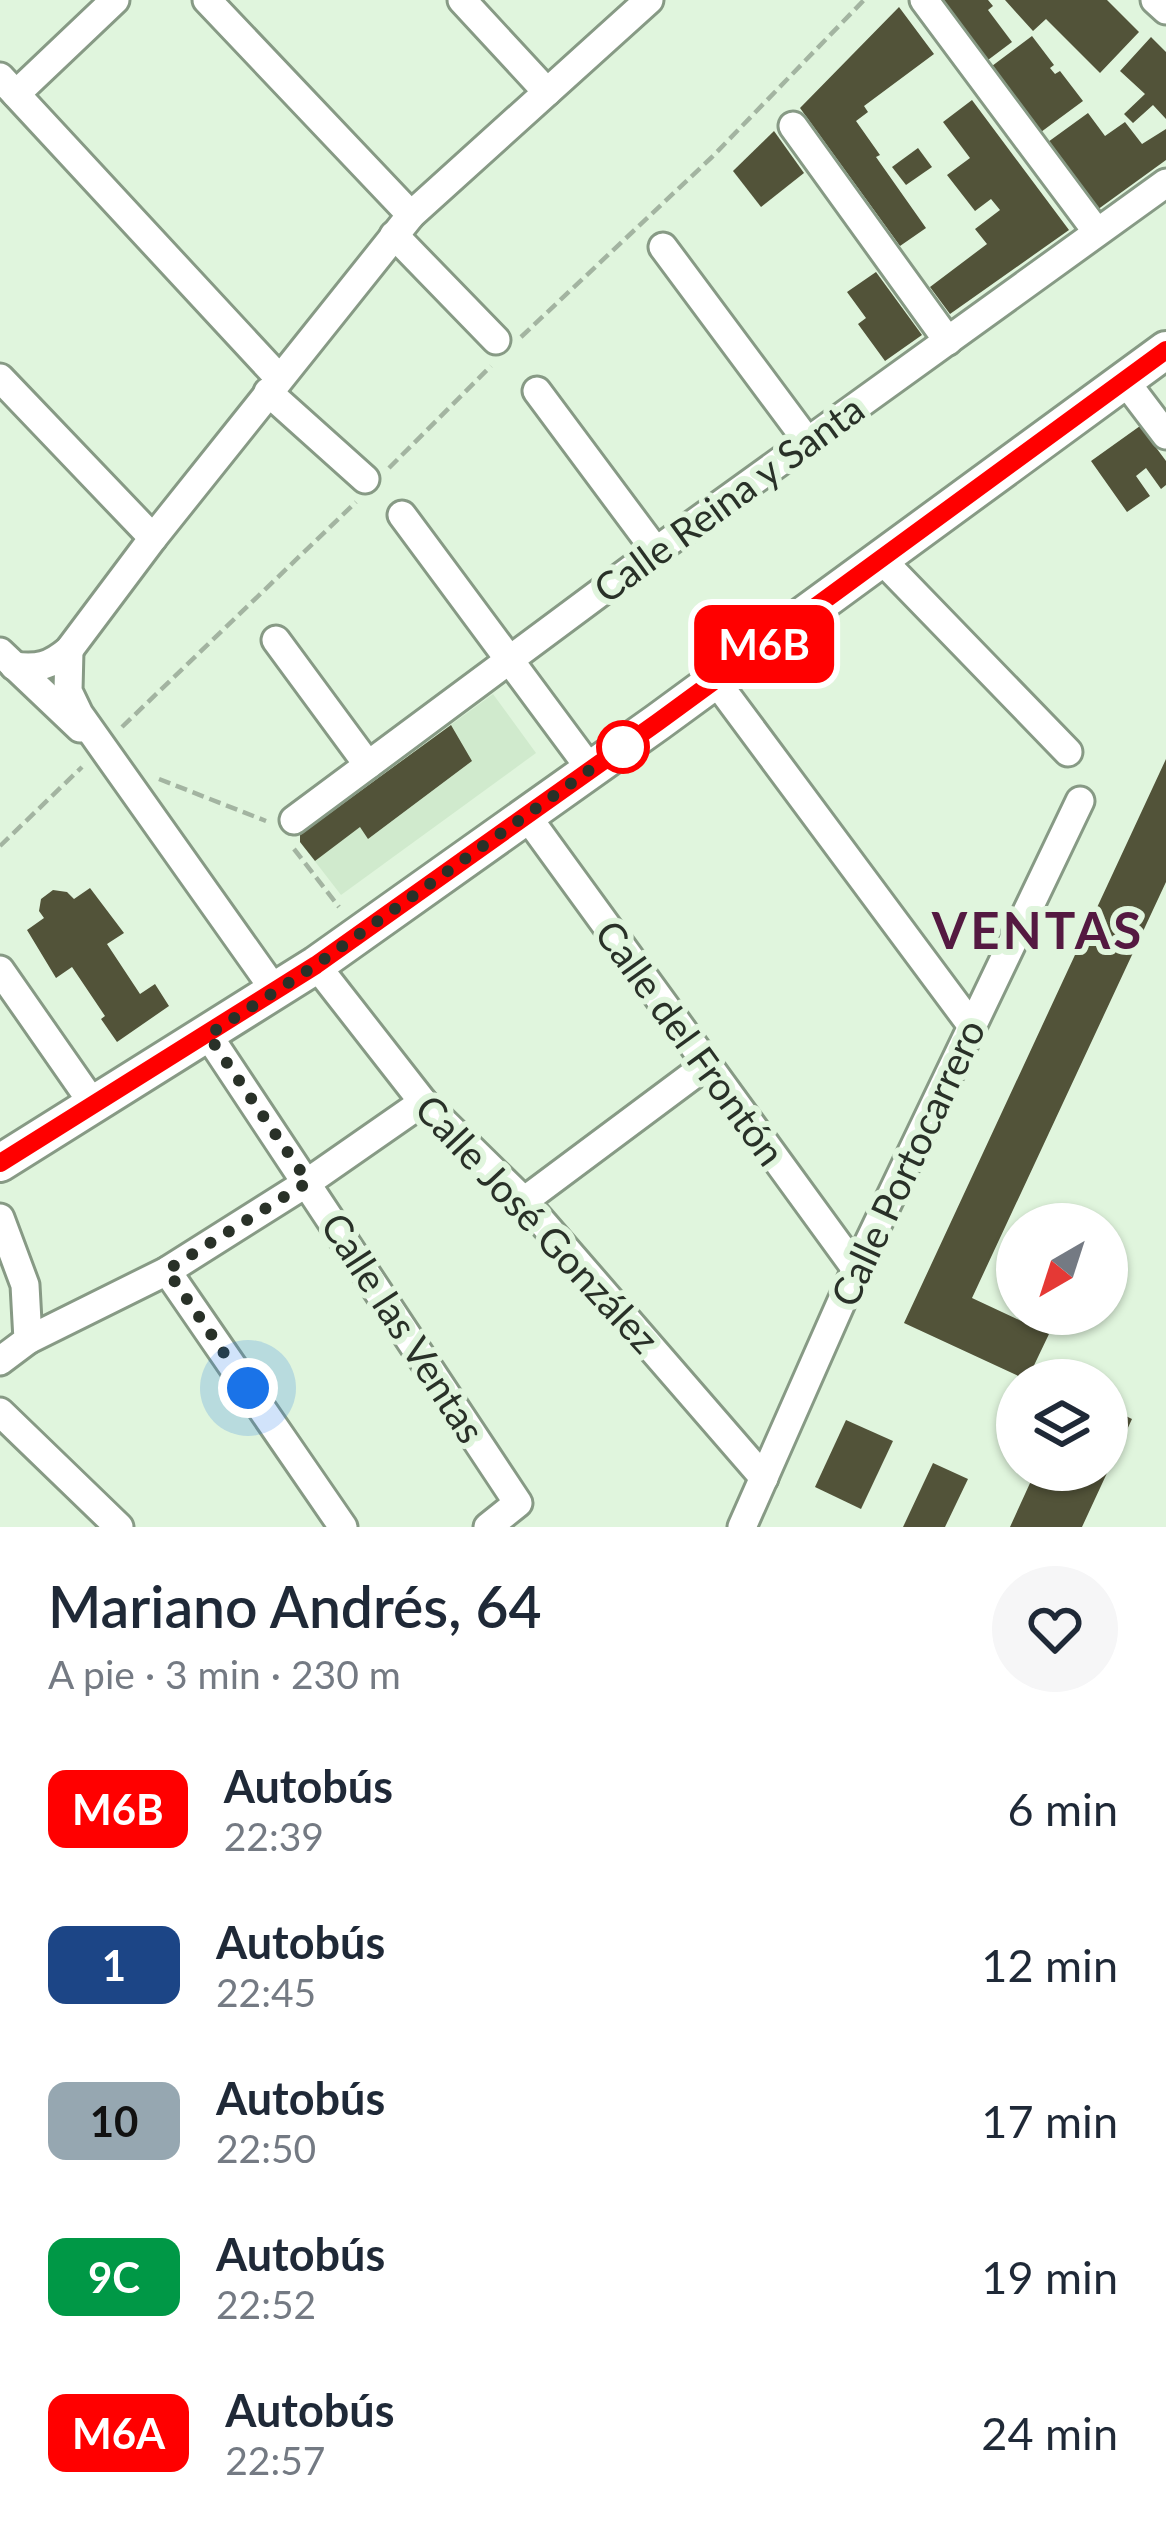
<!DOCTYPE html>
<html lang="es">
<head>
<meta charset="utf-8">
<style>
  :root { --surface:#fff; --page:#f6f6f7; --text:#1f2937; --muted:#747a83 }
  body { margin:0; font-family:Lato,sans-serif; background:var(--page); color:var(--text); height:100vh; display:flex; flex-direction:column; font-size:45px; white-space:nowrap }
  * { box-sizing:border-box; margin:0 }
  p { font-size:39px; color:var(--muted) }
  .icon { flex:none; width:66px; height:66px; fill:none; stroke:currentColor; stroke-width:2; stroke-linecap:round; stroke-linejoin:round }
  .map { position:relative; height:1527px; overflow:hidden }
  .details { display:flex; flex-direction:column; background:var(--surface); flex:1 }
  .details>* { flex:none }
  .badge { padding:0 24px; border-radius:18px; font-size:42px; line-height:78px }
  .needle { width:78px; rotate:219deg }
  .buttons { position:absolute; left:996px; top:1203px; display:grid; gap:24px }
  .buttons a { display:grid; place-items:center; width:132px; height:132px; border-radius:50%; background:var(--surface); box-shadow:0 3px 9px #0004; font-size:60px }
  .you { position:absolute; width:60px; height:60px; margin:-30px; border:9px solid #fff; border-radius:50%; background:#1a73e8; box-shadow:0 0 0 18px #1a73e833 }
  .map>.badge { position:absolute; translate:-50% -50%; box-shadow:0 0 0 6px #fff }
  .round { display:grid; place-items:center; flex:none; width:126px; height:126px; border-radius:63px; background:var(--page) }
  .headline { display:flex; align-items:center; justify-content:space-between; height:204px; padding:0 48px }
  h1 { font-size:57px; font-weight:600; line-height:90px }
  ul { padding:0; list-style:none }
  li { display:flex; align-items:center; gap:36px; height:156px; padding:0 48px }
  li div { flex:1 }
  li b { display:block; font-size:45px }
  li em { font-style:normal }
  li .badge { min-width:132px; font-weight:700; text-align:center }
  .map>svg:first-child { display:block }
</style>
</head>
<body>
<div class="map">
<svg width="1166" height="1527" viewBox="0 0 1166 1527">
  <rect width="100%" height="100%" fill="#e0f5dd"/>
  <!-- built -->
  <path fill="#d0eacd" d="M493,694L536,753L341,895L300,842V835Z"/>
  <!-- building -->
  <g fill="#525339">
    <path d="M942,0H988L993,6L988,10L1012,42L988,60Z"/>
    <path d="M1005,0H1107L1139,32L1100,73L1046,19L1033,31Z"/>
    <path d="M899,7L934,54L864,106L868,112L856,121L880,155L876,157L926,228L900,246L800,108Z"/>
    <path d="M1032,36L1054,65L1050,68L1055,74L1060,71L1083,101L1041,132L992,66Z"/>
    <path d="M1151,37L1166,52V119L1153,105L1133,123L1124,114L1145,94L1120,71Z"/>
    <path d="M972,100L1069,230L950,314L930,287L987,244L975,229L1000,210L991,199L975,211L947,175L970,158L943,122Z"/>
    <path d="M1088,113L1105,136L1125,122L1142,144L1166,129V160L1097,210L1048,142Z"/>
    <path d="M774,131L804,173L761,207L733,171Z"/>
    <path d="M918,148L932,167L906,185L892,167Z"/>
    <path d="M876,272L922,335L885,361L858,324L866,318L847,292Z"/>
    <path d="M1140,426L1166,461V485L1161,489L1146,468L1136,476L1150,496L1127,512L1091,461Z"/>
    <path d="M451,725L472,761L368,839L360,827L315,861L300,842V835Z"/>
    <path d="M1166,759V882L972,1298L1049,1334L1027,1380L904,1323Z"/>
    <path d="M90,888L124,933L107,944L140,994L155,984L169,1006L117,1042L101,1019L105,1016L72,967L56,978L27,930L44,918L39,911L41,899L53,890L67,892L74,899Z"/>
    <path d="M1107,1407L1132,1419L1082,1527H1010L1036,1470H1107Z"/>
    <path d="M846,1420L893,1441L861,1509L815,1487Z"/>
    <path d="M933,1463L968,1479L945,1527H903Z"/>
  </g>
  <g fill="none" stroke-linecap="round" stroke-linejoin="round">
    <defs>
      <g id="minor">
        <path d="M207,0L411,215"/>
        <path d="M462,0L547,92"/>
        <path d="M924,0L1097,232"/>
        <path d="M1155,0L1166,10"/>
        <path d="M0,77L279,378"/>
        <path d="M16,94L115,0"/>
        <path d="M793,126L948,341"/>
        <path d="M394,235L496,340"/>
        <path d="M663,247L808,442"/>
        <path d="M0,378L153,538"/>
        <path d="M1125,381L1166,435"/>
        <path d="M537,391L656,551"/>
        <path d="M268,392L365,479"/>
        <path d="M402,515L591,770"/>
        <path d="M881,559L1068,752"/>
        <path d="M276,640L368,765"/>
        <path d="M69,650L68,691L79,714L276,992"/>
        <path d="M0,652L80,728"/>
        <path d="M14,666C38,669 50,666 69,650L153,538L411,215L649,0"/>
        <path d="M715,680L972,1026"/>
        <path d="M526,815L856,1269"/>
        <path d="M294,820L656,551L1166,183"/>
        <path d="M316,965L423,1102L524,1201L764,1478"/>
        <path d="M0,970L94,1105"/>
        <path d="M208,1035L518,1503L488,1527"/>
        <path d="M524,1201L705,1066"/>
        <path d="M0,1218L25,1285L28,1340L0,1361"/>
        <path d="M167,1271L343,1527"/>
        <path d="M28,1340L167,1271L308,1182L423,1102"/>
        <path d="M0,1412L119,1527"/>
        <path d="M742,1527L856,1269L1080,801"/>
      </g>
      <path id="secondary" d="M0,1163L316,965L658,722L1166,350"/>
    </defs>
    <!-- minor casing -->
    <use href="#minor" stroke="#879a85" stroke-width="33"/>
    <!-- secondary casing -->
    <use href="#secondary" stroke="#879a85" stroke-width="42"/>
    <!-- path -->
    <g stroke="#a3b4a1" stroke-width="4.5" stroke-dasharray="12 6" stroke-linecap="butt">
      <path d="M521,337L712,157L864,0"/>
      <path d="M389,468L491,366"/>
      <path d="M122,727L356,502"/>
      <path d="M159,779L266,821"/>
      <path d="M0,846L82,767"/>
      <path d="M294,849L339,907"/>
    </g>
    <!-- minor -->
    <use href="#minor" stroke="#fff" stroke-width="27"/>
    <!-- secondary -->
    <use href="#secondary" stroke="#fff" stroke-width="36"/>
  </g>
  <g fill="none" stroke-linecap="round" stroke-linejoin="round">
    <defs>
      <path id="line" d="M0,1163L316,965L658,722L1166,350"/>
    </defs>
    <!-- line casing -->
    <use href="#line" stroke="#fff" stroke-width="27"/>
    <!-- line -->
    <use href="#line" stroke="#f00" stroke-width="18"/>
    <!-- walk -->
    <path stroke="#293128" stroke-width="12" stroke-dasharray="0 21.6" d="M248,1388L167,1270L308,1182L208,1035L316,965L629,742L623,747"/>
  </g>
  <!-- markers -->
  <circle fill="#fff" stroke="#f00" stroke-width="6" cx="623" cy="747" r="24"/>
  <g text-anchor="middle" stroke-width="12" stroke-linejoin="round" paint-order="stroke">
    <!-- street labels -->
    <g font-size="39" fill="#293128" stroke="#e0f5dd">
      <text transform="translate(729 499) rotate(-36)" y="14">Calle Reina y Santa</text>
      <text transform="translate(690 1043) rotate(54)" y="14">Calle del Frontón</text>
      <text transform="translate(908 1163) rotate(-65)" y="14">Calle Portocarrero</text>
      <text transform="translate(537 1224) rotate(47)" y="14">Calle José González</text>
      <text transform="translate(403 1328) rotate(57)" y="14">Calle las Ventas</text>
    </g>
    <!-- district labels -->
    <g font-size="51" font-weight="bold" letter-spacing="3" fill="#541941" stroke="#e0f5dd">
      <text x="1038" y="949">VENTAS</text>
    </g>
  </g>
</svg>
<div class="buttons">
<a><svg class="needle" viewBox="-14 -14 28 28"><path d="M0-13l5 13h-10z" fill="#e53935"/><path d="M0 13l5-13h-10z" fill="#747a83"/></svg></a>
<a><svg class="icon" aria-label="layers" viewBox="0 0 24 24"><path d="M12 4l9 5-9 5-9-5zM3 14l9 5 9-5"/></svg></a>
</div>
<div class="you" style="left:248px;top:1388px"></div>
<b class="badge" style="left:764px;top:644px;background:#f00;color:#fff">M6B</b>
</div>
<section class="details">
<div class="headline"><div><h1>Mariano Andrés, 64</h1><p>A pie · 3 min · 230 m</p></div><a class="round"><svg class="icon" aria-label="heart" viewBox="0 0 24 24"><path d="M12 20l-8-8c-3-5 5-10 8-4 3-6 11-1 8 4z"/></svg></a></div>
<ul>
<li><span class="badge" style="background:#f00;color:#fff">M6B</span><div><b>Autobús</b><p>22:39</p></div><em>6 min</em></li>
<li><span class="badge" style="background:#1c4586;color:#fff">1</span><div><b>Autobús</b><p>22:45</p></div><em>12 min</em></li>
<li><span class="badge" style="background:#96a7b1;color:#111">10</span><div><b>Autobús</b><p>22:50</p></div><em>17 min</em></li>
<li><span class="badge" style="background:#009846;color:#fff">9C</span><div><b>Autobús</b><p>22:52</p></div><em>19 min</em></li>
<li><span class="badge" style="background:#f00;color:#fff">M6A</span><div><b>Autobús</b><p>22:57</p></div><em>24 min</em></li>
</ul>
</section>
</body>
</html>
